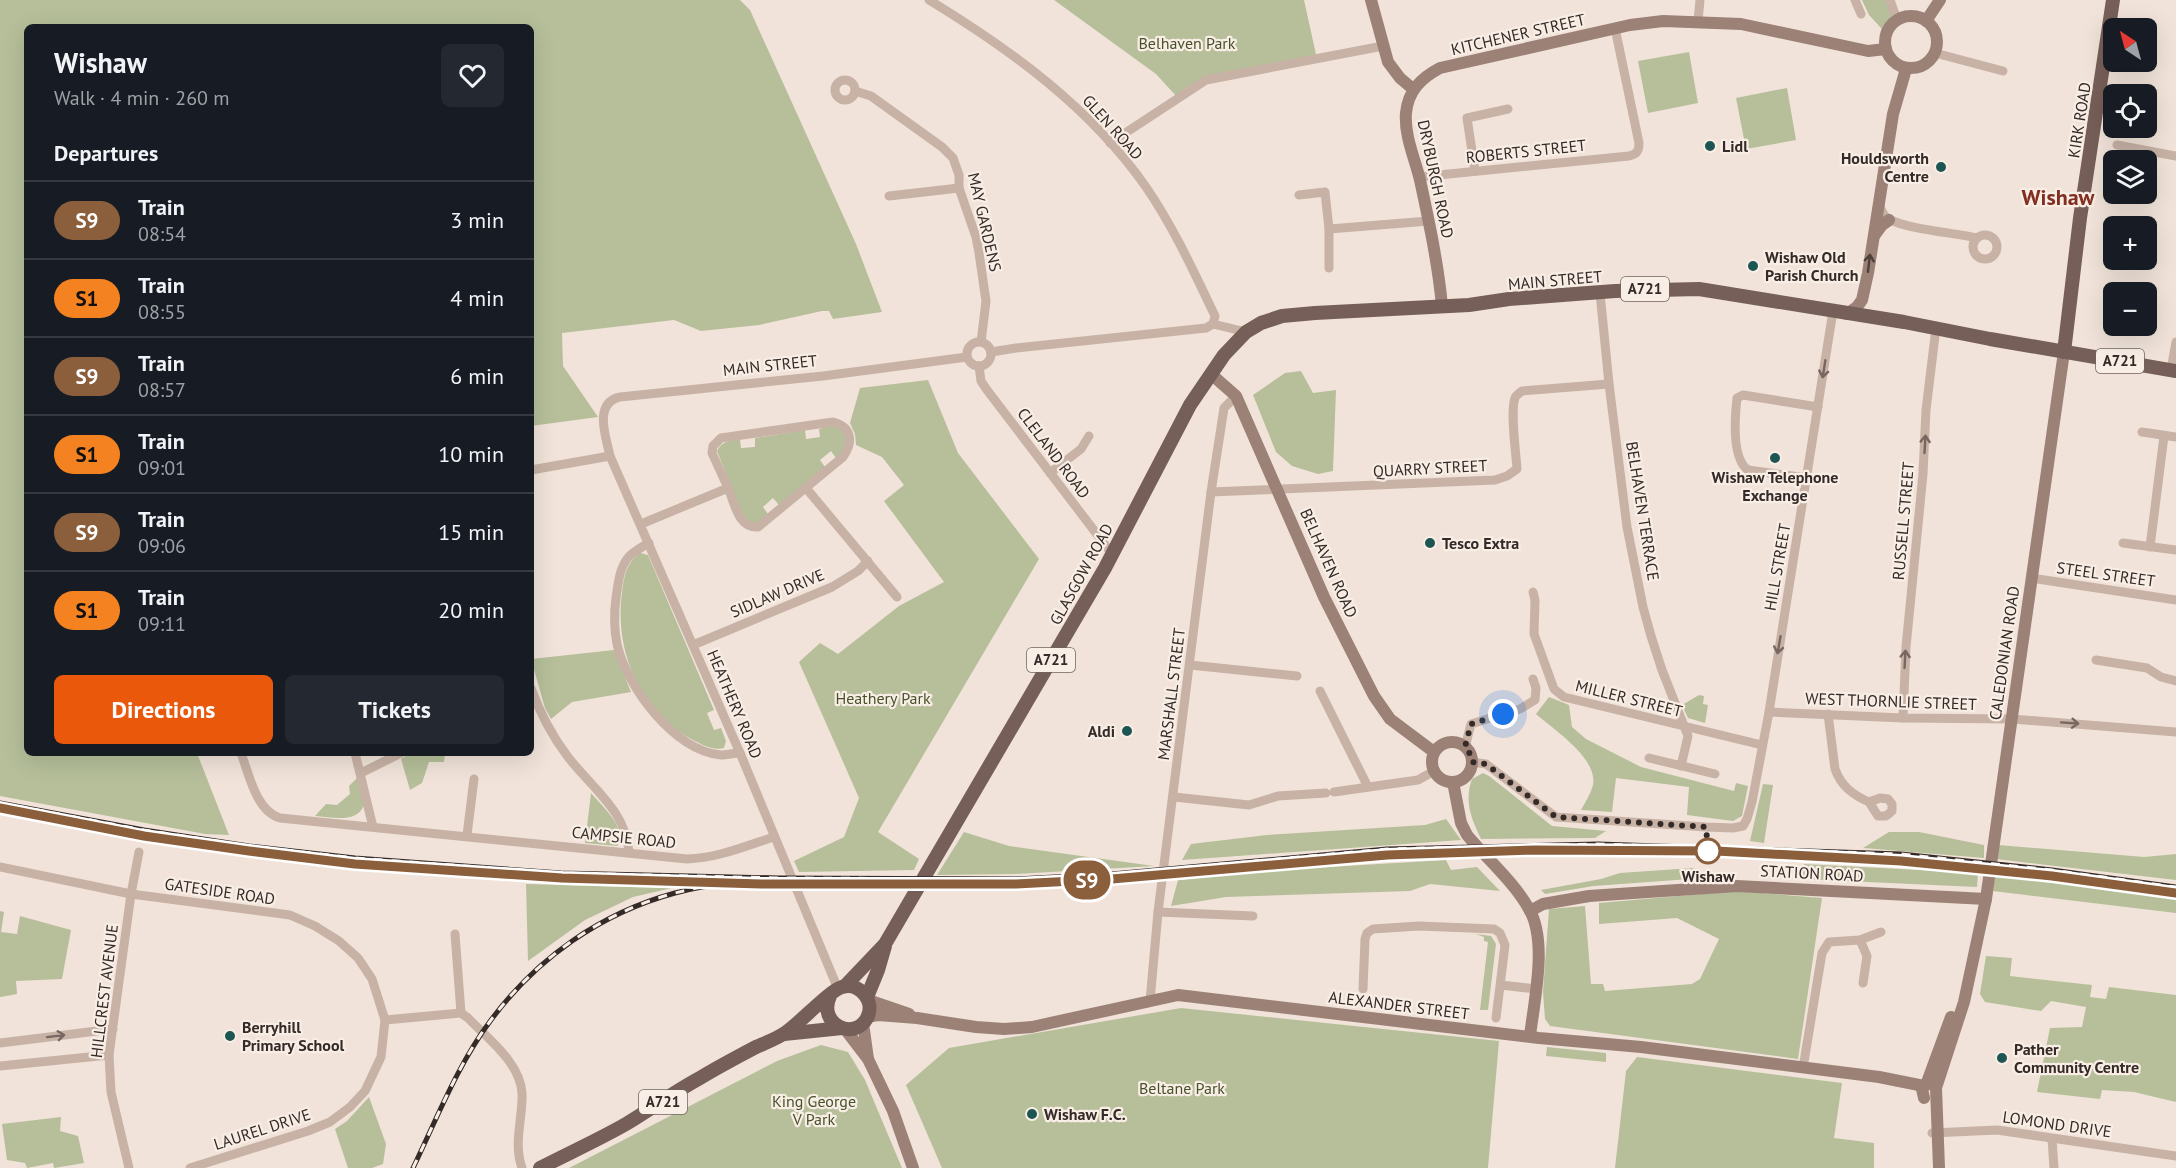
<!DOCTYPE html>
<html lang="en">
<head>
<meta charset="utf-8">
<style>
  :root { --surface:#171b24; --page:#242831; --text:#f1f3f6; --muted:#9ea1a6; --line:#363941; --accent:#ea580c }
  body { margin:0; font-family:"PT Sans",sans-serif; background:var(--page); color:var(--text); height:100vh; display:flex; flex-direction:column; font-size:22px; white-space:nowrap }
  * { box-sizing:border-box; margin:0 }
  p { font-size:20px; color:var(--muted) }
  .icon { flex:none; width:33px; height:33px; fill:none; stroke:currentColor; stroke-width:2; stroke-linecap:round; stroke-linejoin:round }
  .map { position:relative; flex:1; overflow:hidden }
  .details { position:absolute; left:24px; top:24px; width:510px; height:732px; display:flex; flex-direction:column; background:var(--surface); border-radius:9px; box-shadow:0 6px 24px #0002 }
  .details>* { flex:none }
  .badge { padding:0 12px; border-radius:20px; font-size:21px; line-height:39px }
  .needle { width:39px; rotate:324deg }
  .fabs { position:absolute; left:2103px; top:18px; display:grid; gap:12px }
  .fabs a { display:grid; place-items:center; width:54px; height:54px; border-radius:9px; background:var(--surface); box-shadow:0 6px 24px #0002; font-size:30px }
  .you { position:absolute; width:30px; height:30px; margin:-15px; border:4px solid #fff; border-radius:50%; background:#1a73e8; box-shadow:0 0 0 9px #1a73e833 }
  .map>.badge { position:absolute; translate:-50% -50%; box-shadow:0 0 0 3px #fff }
  h2 { padding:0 30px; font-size:22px; line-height:54px }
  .round { display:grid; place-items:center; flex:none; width:63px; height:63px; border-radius:9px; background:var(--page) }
  .summary { display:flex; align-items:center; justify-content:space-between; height:102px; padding:0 30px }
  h1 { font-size:28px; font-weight:800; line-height:45px }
  .button { display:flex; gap:12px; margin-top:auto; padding:12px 30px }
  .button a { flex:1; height:69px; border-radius:9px; background:var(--accent); color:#fff; font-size:24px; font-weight:800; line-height:69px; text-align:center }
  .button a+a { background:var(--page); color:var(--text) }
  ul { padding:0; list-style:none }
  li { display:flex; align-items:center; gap:18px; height:78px; padding:0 30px; border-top:2px solid var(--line) }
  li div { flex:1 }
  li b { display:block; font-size:22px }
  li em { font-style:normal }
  li .badge { min-width:66px; font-weight:700; text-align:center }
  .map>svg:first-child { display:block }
</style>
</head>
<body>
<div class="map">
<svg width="2176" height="1168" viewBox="0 0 2176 1168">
  <rect width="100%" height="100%" fill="#f1e3d9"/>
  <!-- green -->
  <g fill="#b6bf9a">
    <path d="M0,0H740L750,10L856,244L882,312L833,319L829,311H822L759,325L701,331L674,320L562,333L563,366L598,417L531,426V27H27V753H197L229,835L205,834L0,796Z"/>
    <path d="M1054,0H1304L1317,59L1219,77L1178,98L1156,74Z"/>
    <path d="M1862,0H1887L1895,22L1882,29L1869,15Z"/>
    <path d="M1689,52L1698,103L1648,113L1638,61Z"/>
    <path d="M1787,88L1796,140L1746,149L1736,98Z"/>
    <path d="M1301,371L1313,393L1336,390L1333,471L1318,474L1292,466L1276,452L1253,395L1285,373Z"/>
    <path d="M928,380L958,453L1039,559L878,832L919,859L914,870L799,872L794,861L844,837L859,798L799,662L820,643L838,654L899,606L944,582L884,501L904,485L882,457L856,445L855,434L850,423L860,388Z"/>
    <path d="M831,426L838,427L846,435V448L836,458L831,451L820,460L825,467L779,505L773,498L763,507L768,514L754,525L743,516L717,451C721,441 731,441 740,439L741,448L755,447V438L805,430L806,439L820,437L819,429Z"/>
    <path d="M640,553L648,555L714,710L707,713L714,730L721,728L726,741L724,748C714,751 702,745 693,740C640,713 614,650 622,593C624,577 626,563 640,553Z"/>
    <path d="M614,650L631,692L572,702L551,719L545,708L531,659Z"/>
    <path d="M1699,695L1704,696L1703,704L1708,705L1705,723L1688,718L1682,705Z"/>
    <path d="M1549,697L1569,705L1572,727L1586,739L1641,767L1734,791L1736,783L1748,786L1742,816L1733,821L1687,815L1689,787L1616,778L1612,812L1581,810C1585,803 1591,793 1593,785C1598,758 1554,730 1536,714Z"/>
    <path d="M410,753H445L444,762H429L422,783L410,790L401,759Z"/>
    <path d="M1483,773L1489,776L1552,826L1606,831L1595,838L1481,839C1471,818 1464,802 1472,779Z"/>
    <path d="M357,778L364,805C357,824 331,817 315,816L326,804L337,805L350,794L349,786Z"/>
    <path d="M1763,784L1773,785L1764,843L1750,841Z"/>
    <path d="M591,793C603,807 621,822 621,842L617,846L585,843Z"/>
    <path d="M1446,819L1461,840L1182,860L1191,844L1267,835L1425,825Z"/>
    <path d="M964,832L1009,846L1154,866L1015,874L937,875Z"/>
    <path d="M1889,832H1919L1984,845V858L1863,848Z"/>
    <path d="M1998,845L2144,857L2176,854V880L1996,859Z"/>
    <path d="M1446,860L1451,870L1477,867L1500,891L1430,884L1410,891L1226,897L1171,906L1178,880L1247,872Z"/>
    <path d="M1804,864L1978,873L1977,887L1802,879Z"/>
    <path d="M1693,868L1704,878L1594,886L1545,894L1541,890L1601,879L1620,873Z"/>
    <path d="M1995,875L2128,890L2176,897V913L1993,891Z"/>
    <path d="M526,884L672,888L633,897L585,920L528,961Z"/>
    <path d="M1736,891L1822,898L1798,1059L1550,1026L1545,1019L1543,992L1549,909L1585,906L1591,984H1603L1605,991L1692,984L1700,979L1719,939L1677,918L1599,924V903Z"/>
    <path d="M0,911L4,912L1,932L17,934L20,916L71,930L62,979L16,981L17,994L0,997Z"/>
    <path d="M1476,934L1491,936L1496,944L1488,1010H1480L1488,942L1484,941V937Z"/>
    <path d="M1986,956L2012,958L2010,976L2092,985L2090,997L2106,999L2109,987L2176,995V1102L2134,1092L2102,1090L2100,1099L2037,1092L2050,1028L2082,1027L2086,1007L2051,1001L2041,1011L1985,1002L1980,994Z"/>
    <path d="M1181,1008L1499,1041L1488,1168H942L906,1085L949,1048Z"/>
    <path d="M821,1045L848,1052L865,1080L902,1168H569L777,1061Z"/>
    <path d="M1547,1047L1606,1053V1062L1546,1056Z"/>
    <path d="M1637,1057L1842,1083L1834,1138L1874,1143V1168H1615L1626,1071Z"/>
    <path d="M369,1097L386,1144L383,1164L372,1168H348L335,1129L347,1121Z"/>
    <path d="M61,1117L60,1131L78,1136L84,1163L54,1168L53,1163L27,1168L25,1163L7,1160L2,1124Z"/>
  </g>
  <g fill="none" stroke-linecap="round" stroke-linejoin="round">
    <!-- street -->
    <g stroke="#c8b2a6" stroke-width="9">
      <path d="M929,0C1011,50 1090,107 1146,187C1174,228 1194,272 1215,316L1213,324"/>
      <path d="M1855,0L1861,14"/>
      <path d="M1890,0L1896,17L1894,23"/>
      <path d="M1698,21L1700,0"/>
      <path d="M1935,53L2003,71"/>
      <circle cx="845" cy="90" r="10"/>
      <path d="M855,91L871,96L942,147L953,158L959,175V188L976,237L979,253L986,301L981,342"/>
      <path d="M1110,143L1206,80L1383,46"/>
      <path d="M2117,145L2176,156"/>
      <path d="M1475,171L1467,118L1508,109"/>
      <path d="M1419,177L1629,156C1637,154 1639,151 1639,143L1615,28"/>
      <path d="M1299,195L1325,192L1329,229L1429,221"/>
      <path d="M889,196L959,188"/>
      <path d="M1879,204C1881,210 1883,216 1889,219C1906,229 1956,233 1977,238"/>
      <path d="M1329,229V268"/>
      <circle cx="1985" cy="247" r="12"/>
      <path d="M1600,293L1609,384L1627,527L1643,607L1651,636L1662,670L1688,736L1681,766"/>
      <path d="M1213,324L1246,332"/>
      <circle cx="979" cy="354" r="12"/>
      <path d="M991,352L1016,348L1206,328L1213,324"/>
      <path d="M979,366L981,381L987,390L1112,554"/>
      <path d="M2171,370L2176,342"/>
      <path d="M2142,432L2176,437"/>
      <path d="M531,470L610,456"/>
      <path d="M1050,473L1081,449L1089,436"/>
      <path d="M1807,478L1748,470C1731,458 1735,416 1737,398L1743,395L1818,407"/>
      <path d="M806,488L897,597"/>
      <path d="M1211,492L1495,480L1507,476L1517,469C1516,453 1510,411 1515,398C1516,395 1520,393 1522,391L1609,384"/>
      <path d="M641,524L728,488C735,504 738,528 758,527L843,457C853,443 853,427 833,422L721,438L713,446L712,453L728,488"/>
      <path d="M649,543C642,547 632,552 627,559C619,570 618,585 616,598C614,613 614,629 617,644C626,686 675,752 721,755C727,755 734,753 740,753"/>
      <path d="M2123,543L2176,550"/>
      <path d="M2150,547L2164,436"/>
      <path d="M2031,578L2176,600"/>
      <path d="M1533,592L1535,600L1534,634L1554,689L1564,697L1762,745"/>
      <path d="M693,645L832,587L858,571L868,561"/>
      <path d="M2096,660L2147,668L2161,677L2176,681"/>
      <path d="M1190,665L1297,676"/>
      <path d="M531,688C540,713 552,736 568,757C592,788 627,812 629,853"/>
      <path d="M1320,691L1368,787"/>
      <path d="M1769,712L1903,718L2012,719L2176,732"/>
      <path d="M1828,714L1835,769C1841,786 1853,795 1869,802L1880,798L1888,799L1892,804V811L1886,816H1878L1869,802"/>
      <path d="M1903,718L1906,647L1923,474L1926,410L1936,328"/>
      <path d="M1465,747L1471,724L1520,709L1535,700L1536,688L1533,679"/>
      <path d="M241,753C249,774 256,811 280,818L687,859C718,858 745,846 774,837"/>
      <path d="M355,753L373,827"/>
      <path d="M1649,758L1715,774"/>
      <path d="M1472,762L1486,764L1556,817L1706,827L1733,828L1743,826L1747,819L1752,802L1769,712L1833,311"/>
      <path d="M361,773L401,753"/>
      <path d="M1334,792L1418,780L1434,771"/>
      <path d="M1174,797L1249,805L1278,796L1326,793"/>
      <path d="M467,835L474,779"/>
      <path d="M0,867L131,894L290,915L315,926L339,941L358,958L372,979L385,1020L381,1057L365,1091L350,1107L330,1122L308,1131L190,1168"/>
      <path d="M1158,912L1253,916"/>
      <path d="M455,934L461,1013"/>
      <path d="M1860,940L1867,956L1863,983"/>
      <path d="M1501,985L1536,989"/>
      <path d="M838,989L740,753L610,456C606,437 593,403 620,397L823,376L967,357"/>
      <path d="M1363,989L1365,939L1367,933L1373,929L1419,926L1494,929L1500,933L1505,945L1496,1018"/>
      <path d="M1150,1001L1158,912L1211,492L1224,408L1236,396"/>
      <path d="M385,1020L461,1013L468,1018C487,1038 520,1062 522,1093C523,1118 513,1143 522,1168"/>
      <path d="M0,1043L113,1029"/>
      <path d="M0,1066L109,1055"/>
      <path d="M1803,1068L1822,953L1829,942L1860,940L1881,932"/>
      <path d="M1932,1133L1997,1130L2176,1156"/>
      <path d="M2052,1139L2054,1168"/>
      <path d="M129,1168L111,1092L109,1055L131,894L139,852"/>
    </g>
    <!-- secondary -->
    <g stroke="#9c8177" stroke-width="12">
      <path d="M1371,0L1388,62L1400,78L1413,89"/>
      <circle cx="1911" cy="42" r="26"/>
      <path d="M1926,21L1940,0"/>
      <path d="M1874,236L1882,225L1889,220"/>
      <path d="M1442,306C1438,263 1429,222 1420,180C1415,159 1404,135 1406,113C1408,91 1421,78 1440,68L1630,25L1663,21L1741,24L1868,51L1886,49"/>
      <path d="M1847,314L1857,307L1862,300L1868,273L1893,114L1906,69"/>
      <path d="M1211,374L1236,396L1324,597L1374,696L1390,719L1434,752"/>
      <circle cx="1452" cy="762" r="20"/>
      <path d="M1453,782L1461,823L1467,835C1487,859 1514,882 1529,909C1548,941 1534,1001 1530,1036"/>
      <path d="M1530,911L1543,904L1589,896L1737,886L1986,899"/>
      <path d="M868,1000L909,1014"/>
      <path d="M867,1017L878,1015L917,1018L976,1027L1004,1029L1032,1027L1178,995L1539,1038L1641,1047L1879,1077L1924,1086"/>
      <path d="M863,1023L868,1059"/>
      <path d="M845,1029L868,1059L893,1111L913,1168"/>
      <path d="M1924,1098L1922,1089L1926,1085L1951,1017"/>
      <path d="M1939,1168L1936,1088L1964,1002L1986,899L2064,352"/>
    </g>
    <!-- primary -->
    <g stroke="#765f58" stroke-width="14">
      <path d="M2064,352L2080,218L2113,0"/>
      <path d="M845,986L885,944L1105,568L1190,405L1224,355L1246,332L1261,323L1282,316L1315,313L1469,305L1509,299L1615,291L1699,289L1904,322L1990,339L2176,371"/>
      <path d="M867,997L878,970L885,946"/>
      <path d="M784,1034L842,1028"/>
      <path d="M540,1168C569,1153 598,1140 626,1124C651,1109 674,1092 700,1078C718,1067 737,1057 756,1047C765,1043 776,1039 785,1033C799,1024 830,990 842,987C859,982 876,1001 867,1018C854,1042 817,1024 830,996"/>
    </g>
    <defs>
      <g id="rail">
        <path d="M0,803L144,830L249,846L355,858L561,873L779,878L1016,879L1112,874L1387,849L1598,844L1901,854L2052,870L2176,887"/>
        <path d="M413,1168C437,1118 458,1064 491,1020C537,958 601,913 675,893C692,889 711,884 728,884"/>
      </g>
    </defs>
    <!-- rail casing -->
    <use href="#rail" stroke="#342a27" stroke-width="5"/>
    <!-- rail -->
    <use href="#rail" stroke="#f9eee5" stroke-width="3" stroke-dasharray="9" stroke-linecap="butt"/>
  </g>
  <!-- one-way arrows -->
  <defs><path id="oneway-shaft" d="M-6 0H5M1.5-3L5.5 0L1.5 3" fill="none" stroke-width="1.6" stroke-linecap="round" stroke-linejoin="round" transform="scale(1.5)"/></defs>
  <use stroke="#4e403b" href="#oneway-shaft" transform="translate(1869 263) rotate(-83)"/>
  <g stroke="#776760">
    <use href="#oneway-shaft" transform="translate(1824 369) rotate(99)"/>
    <use href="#oneway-shaft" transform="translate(1925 444) rotate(-87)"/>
    <use href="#oneway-shaft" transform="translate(1779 645) rotate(100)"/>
    <use href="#oneway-shaft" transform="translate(1905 659) rotate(-87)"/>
    <use href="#oneway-shaft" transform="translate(2070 723) rotate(4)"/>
    <use href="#oneway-shaft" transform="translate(56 1036) rotate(-7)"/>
  </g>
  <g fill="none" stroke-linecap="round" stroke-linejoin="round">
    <defs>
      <path id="line" d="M0,808L144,836L249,851L355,864L562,878L761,884H1016L1112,879L1387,855L1534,850L1716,851L1901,861L2052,876L2176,893"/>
    </defs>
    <!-- line casing -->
    <use href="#line" stroke="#fff" stroke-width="14"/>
    <!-- line -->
    <use href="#line" stroke="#8b5e3c" stroke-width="9"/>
    <!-- walk -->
    <path stroke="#342a27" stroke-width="6" stroke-dasharray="0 10.8" d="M1503,714L1471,724L1465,747L1470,754L1472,762L1486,764L1556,817L1706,827L1708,851"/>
  </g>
  <!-- markers -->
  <g fill="#1d5553" stroke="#f9eee5" stroke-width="2">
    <circle cx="1710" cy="146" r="6"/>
    <circle cx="1941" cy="167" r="6"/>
    <circle cx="1753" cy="266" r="6"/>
    <circle cx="1775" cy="458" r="6"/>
    <circle cx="1430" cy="543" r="6"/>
    <circle cx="1127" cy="731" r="6"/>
    <circle cx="230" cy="1036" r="6"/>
    <circle cx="2002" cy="1058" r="6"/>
    <circle cx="1032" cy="1114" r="6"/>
  </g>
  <circle fill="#fff" stroke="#8b5e3c" stroke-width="3" cx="1708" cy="851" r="12"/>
  <g text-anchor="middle" stroke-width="4.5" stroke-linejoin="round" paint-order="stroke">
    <!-- shield labels -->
    <g fill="#f9eee5" stroke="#6f6560" stroke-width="1.5">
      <rect x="1621" y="277" width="48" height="24" rx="4.5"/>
      <rect x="2096" y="349" width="48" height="24" rx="4.5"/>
      <rect x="1027" y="648" width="48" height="24" rx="4.5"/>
      <rect x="639" y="1090" width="48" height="24" rx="4.5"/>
    </g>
    <g font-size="15" font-weight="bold" fill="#342a27">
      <text x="1645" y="294">A721</text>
      <text x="2120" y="366">A721</text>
      <text x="1051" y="665">A721</text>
      <text x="663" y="1107">A721</text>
    </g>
    <!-- street labels -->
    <g font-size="16" fill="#342a27" stroke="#f9eee5">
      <text transform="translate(1518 34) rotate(-13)" y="6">KITCHENER STREET</text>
      <text transform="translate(2079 120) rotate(-81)" y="6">KIRK ROAD</text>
      <text transform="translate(1113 127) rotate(48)" y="6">GLEN ROAD</text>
      <text transform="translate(1526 151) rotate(-6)" y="6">ROBERTS STREET</text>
      <text transform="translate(1436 179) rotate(78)" y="6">DRYBURGH ROAD</text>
      <text transform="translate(985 222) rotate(77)" y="6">MAY GARDENS</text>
      <text transform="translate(1555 280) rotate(-5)" y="6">MAIN STREET</text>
      <text transform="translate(770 365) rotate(-6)" y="6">MAIN STREET</text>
      <text transform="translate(1054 453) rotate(53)" y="6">CLELAND ROAD</text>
      <text transform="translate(1430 468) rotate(-3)" y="6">QUARRY STREET</text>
      <text transform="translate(1643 511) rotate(81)" y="6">BELHAVEN TERRACE</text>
      <text transform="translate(1903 521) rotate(-85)" y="6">RUSSELL STREET</text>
      <text transform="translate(1329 563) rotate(66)" y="6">BELHAVEN ROAD</text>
      <text transform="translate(1777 567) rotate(-80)" y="6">HILL STREET</text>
      <text transform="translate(1081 574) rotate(-61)" y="6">GLASGOW ROAD</text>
      <text transform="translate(2106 574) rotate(8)" y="6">STEEL STREET</text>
      <text transform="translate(777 593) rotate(-23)" y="6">SIDLAW DRIVE</text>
      <text transform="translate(2004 653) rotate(-82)" y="6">CALEDONIAN ROAD</text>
      <text transform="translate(1171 694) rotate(-83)" y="6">MARSHALL STREET</text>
      <text transform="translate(1629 698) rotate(14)" y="6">MILLER STREET</text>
      <text transform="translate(1891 701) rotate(2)" y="6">WEST THORNLIE STREET</text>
      <text transform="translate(735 704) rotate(67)" y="6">HEATHERY ROAD</text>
      <text transform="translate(624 837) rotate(6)" y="6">CAMPSIE ROAD</text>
      <text transform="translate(1812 873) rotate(3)" y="6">STATION ROAD</text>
      <text transform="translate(220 891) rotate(8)" y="6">GATESIDE ROAD</text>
      <text transform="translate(104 991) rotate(-83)" y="6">HILLCREST AVENUE</text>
      <text transform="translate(1399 1005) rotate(7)" y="6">ALEXANDER STREET</text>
      <text transform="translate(2057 1124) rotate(8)" y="6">LOMOND DRIVE</text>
      <text transform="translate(262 1129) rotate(-18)" y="6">LAUREL DRIVE</text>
    </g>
    <!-- park labels -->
    <g font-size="16" fill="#47522b" stroke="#f9eee5">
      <text x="1187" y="49">Belhaven Park</text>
      <text x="883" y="704">Heathery Park</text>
      <text x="1182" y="1094">Beltane Park</text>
      <text x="814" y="1107">King George<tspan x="814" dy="18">V Park</tspan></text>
    </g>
    <!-- poi labels -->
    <g font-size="16" font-weight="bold" fill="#342a27" stroke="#f9eee5" text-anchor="start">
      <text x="1722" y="152">Lidl</text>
      <text x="1929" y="164" text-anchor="end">Houldsworth<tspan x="1929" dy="18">Centre</tspan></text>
      <text x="1765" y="263">Wishaw Old<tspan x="1765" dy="18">Parish Church</tspan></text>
      <text x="1775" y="483" text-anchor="middle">Wishaw Telephone<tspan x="1775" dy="18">Exchange</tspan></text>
      <text x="1442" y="549">Tesco Extra</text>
      <text x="1115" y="737" text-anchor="end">Aldi</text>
      <text x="242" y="1033">Berryhill<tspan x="242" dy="18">Primary School</tspan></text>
      <text x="2014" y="1055">Pather<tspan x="2014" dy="18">Community Centre</tspan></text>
      <text x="1044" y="1120">Wishaw F.C.</text>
    </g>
    <!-- stop labels -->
    <g font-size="16" font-weight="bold" fill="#342a27" stroke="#f9eee5">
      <text x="1708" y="882">Wishaw</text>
    </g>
    <!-- district labels -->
    <g font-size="22" font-weight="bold" fill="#822f21" stroke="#f9eee5">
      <text x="2058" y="205">Wishaw</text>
    </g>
  </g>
</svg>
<div class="fabs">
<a><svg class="needle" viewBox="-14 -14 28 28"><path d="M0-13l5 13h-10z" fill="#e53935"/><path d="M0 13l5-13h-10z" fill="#9ea1a6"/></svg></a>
<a><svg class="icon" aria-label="locate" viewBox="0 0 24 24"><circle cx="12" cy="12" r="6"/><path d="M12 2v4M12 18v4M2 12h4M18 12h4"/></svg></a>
<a><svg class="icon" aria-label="layers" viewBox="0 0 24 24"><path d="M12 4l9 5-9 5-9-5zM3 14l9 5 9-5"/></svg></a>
<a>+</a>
<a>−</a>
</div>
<div class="you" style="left:1503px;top:714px"></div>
<b class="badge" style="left:1087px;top:880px;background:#8b5e3c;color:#fff">S9</b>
<section class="details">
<div class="summary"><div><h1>Wishaw</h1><p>Walk · 4 min · 260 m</p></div><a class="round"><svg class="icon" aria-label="heart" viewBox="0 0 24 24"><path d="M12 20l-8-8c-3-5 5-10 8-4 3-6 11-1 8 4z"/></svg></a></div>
<h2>Departures</h2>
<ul>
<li><span class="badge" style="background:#8b5e3c;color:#fff">S9</span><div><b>Train</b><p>08:54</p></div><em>3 min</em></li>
<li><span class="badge" style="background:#f58220;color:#111">S1</span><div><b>Train</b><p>08:55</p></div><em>4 min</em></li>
<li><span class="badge" style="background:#8b5e3c;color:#fff">S9</span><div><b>Train</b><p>08:57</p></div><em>6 min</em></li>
<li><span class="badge" style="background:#f58220;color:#111">S1</span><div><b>Train</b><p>09:01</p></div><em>10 min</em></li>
<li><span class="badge" style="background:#8b5e3c;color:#fff">S9</span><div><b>Train</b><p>09:06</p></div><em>15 min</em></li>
<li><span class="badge" style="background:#f58220;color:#111">S1</span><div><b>Train</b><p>09:11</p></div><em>20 min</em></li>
</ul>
<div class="button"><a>Directions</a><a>Tickets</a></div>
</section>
</div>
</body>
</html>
